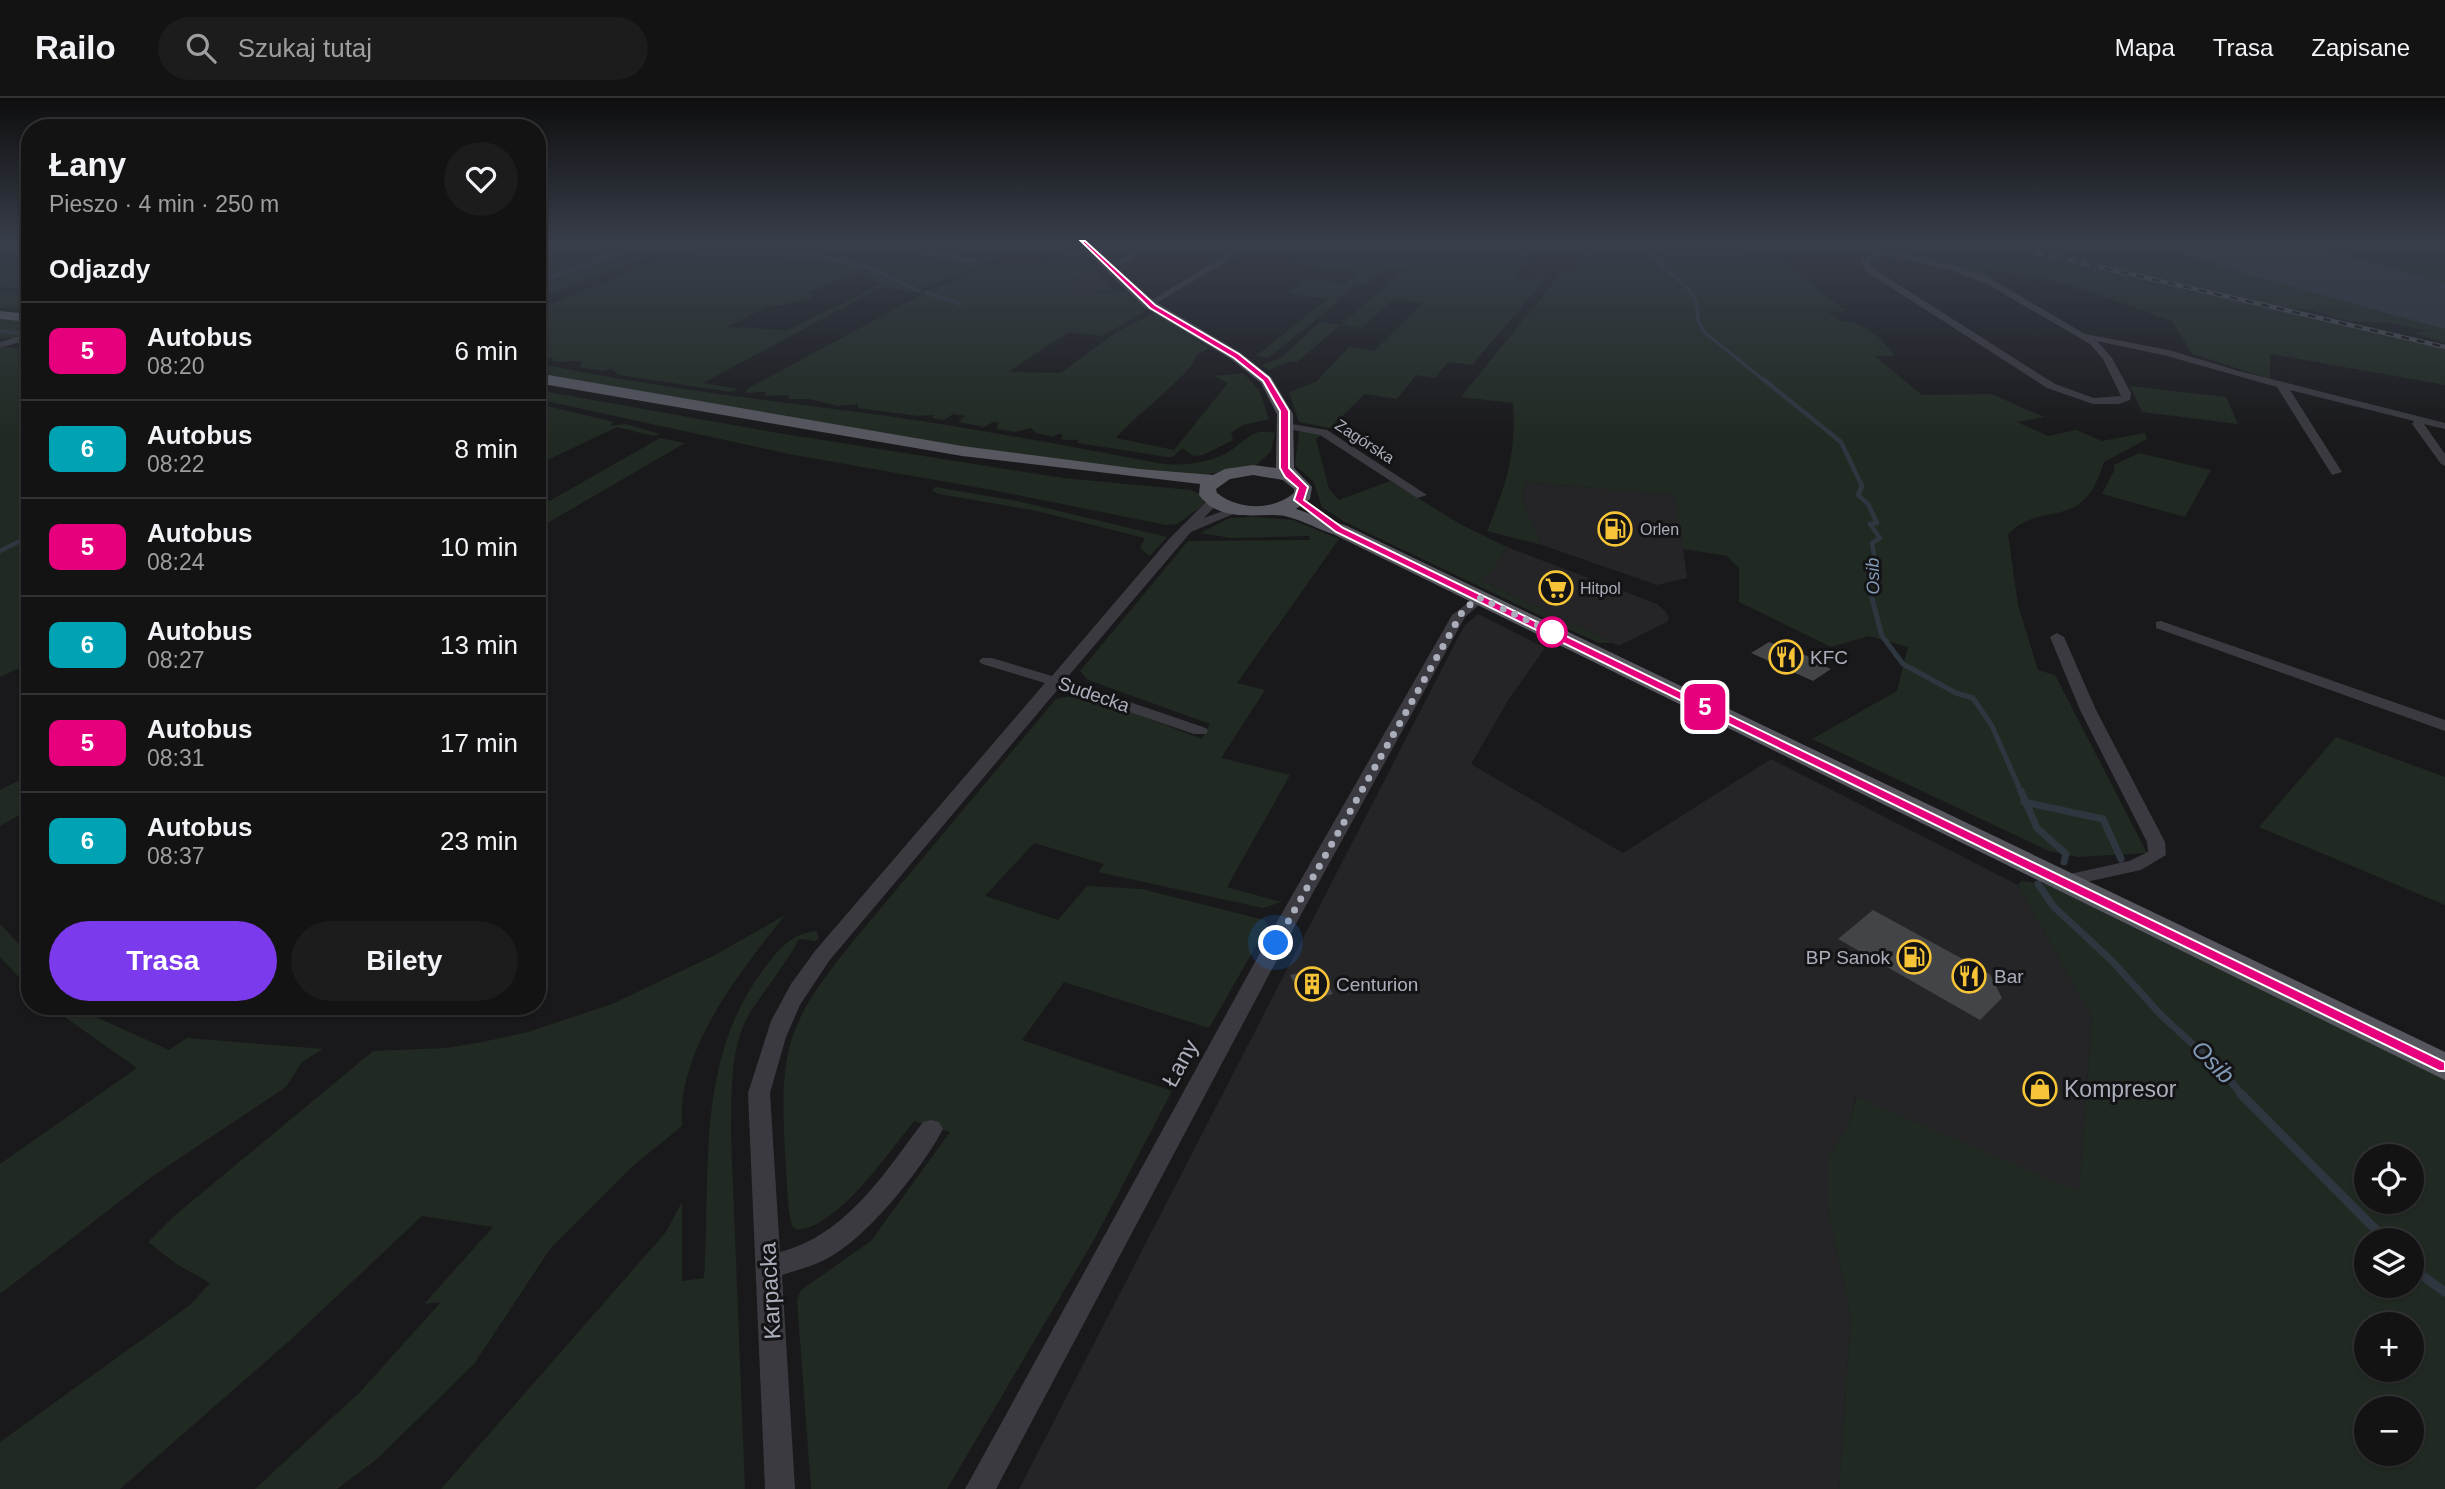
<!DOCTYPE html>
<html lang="pl">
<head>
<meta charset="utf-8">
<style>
  :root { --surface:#131314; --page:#1c1c1d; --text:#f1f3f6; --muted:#9d9ea0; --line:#323234; --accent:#7c3aed }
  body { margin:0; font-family:Helvetica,sans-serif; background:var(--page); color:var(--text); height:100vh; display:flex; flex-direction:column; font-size:26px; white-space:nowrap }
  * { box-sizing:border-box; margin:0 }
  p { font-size:23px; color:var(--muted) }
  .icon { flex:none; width:38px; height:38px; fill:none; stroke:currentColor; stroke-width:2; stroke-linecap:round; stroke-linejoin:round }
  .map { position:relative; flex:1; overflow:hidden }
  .panel { position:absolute; left:21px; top:21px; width:525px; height:896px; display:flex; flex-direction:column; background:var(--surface); border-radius:28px; box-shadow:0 2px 5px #0004,0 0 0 2px var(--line) }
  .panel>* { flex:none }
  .badge { padding:0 14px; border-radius:10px; font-size:24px; line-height:46px }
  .controls { position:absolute; left:2354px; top:1046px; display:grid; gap:14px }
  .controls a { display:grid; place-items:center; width:70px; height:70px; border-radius:50%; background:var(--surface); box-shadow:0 2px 5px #0004,0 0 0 2px var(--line); font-size:35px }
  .you { position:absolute; width:35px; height:35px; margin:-18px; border:5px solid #fff; border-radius:50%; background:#1a73e8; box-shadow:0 0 0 10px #1a73e833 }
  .map>.badge { position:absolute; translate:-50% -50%; box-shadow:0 0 0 4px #fff }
  h2 { padding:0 28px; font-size:26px; line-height:63px }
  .round { display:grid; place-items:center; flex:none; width:74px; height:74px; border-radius:37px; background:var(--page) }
  .summary { display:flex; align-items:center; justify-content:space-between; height:119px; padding:0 28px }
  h1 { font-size:33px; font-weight:600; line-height:52px }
  .cta { display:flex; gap:14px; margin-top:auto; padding:14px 28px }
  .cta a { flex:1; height:80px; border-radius:42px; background:var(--accent); color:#fff; font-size:28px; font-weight:600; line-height:80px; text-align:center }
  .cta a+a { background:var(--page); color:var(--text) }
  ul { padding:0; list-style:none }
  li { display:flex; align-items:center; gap:21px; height:98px; padding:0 28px; border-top:2px solid var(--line) }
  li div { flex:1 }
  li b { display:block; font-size:26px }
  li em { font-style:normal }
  li .badge { min-width:77px; font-weight:700; text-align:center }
  header { display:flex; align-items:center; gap:42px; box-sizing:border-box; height:98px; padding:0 35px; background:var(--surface); border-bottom:2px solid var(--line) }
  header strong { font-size:33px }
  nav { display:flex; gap:38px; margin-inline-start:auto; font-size:24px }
  .search { width:490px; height:63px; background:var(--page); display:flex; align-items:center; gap:18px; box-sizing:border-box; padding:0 24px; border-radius:38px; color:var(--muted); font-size:26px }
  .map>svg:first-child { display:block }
</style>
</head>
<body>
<header>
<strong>Railo</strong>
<div class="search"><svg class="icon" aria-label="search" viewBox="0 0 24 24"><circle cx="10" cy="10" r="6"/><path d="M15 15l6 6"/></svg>Szukaj tutaj</div>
<nav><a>Mapa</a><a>Trasa</a><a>Zapisane</a></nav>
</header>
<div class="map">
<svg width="2445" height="1391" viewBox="0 0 2445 1391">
  <rect width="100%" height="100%" fill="#19191b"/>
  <!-- built -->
  <g fill="#252528">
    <path d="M1093,172L1114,192L1075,196L1065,187Z"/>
    <path d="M1525,384L1676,397L1687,480L1657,487L1542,447L1522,404Z"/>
    <path d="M1507,449L1657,506L1665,513L1669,519L1667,524L1619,548L1481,482L1494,470Z"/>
    <path d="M1478,516L1545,550L1509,601L1471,666L1623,755L1771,661L2018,787L2092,919L2079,1095L1855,999L1850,1024L1828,1060V1112L1851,1219L1839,1391H1019L1464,528Z"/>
  </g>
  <!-- green -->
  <g fill="#212a22" fill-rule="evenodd">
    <path d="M0,145H30V192L0,189Z"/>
    <path d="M537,145H681L537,201Z"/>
    <path d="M687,145H1034L931,188L917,189L922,192L915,195L884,188L703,285L739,291L731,294L619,277L611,271L602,273L578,269L583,264C575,261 563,266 552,263L553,260H537V212L672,156L662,154ZM859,174L882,186L787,232L726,229L766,210L808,202L813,198L809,194Z"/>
    <path d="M1291,145H1538L1515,180L1534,184L1545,176L1549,177L1472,267L1448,264L1435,280L1416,277L1397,301L1365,296L1330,330L1299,324L1289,294L1316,284L1349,249L1374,253L1423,205L1395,201L1361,230L1340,227L1297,264H1288L1268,272L1262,267L1281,260L1320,224L1341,227L1405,171L1388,169L1364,188L1355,187L1336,203L1338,204L1268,260L1256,258L1327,201L1285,195L1306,180L1346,186L1359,174L1290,165L1298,159L1275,156Z"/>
    <path d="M1601,145H1656L1668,153L1747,157L1783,164L1846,213L1829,214L1839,223C1863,223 1881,239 1895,258H1875L1922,297L1991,296L2044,319L2017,324L2048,338L2076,332L2102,343L2145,335L2147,341L2104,364C2082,437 2044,400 2008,436L2018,507L2038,572L2055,577L2147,755L2078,759L2049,753L1812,641L1897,593L1908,549L1869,538L1831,549L1739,504V470L1727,458L1683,451L1675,397L1525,384L1522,404L1542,447L1487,433C1507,384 1516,359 1513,305L1461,299L1561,175L1573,174L1583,152Z"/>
    <path d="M1852,145H1992L2445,251V287L2270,256V281L2192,256L2172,223C2112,203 2047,173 1983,173L1996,181H1990L1933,162Z"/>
    <path d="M2001,145H2151L2445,231V245L2415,235L2429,233L2390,225L2349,223L2312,212L2279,209Z"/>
    <path d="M2300,145H2445V185Z"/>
    <path d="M1075,149L1083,161L1095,169L1065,187L1075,196L1125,193L1147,212L1103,238L1069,234L1008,274L1061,275L1115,235L1155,215L1210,250L1197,257C1193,275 1132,320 1116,340L1174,352L1228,285L1214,278L1243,275L1259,292L1269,321L1243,327L1231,335L1233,342L1203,357L1193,358L1182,350L1173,359H1166L1078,345V342C1072,341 1067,343 1060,341L1063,338L1059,335L1054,339L1036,335L1031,330L1015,334L996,331L999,325L993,324L984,329L958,324L965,318L953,316L944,322L932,320L934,317L918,318L858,310V306L838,308L809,301H788L789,297L764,298L766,294L746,295L747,291L928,193L990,166L1031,172Z"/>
    <path d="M0,193L30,196V212L0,210Z"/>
    <path d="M0,220L30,222V234L15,240H0Z"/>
    <path d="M6,249L30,252V565L0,579V250Z"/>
    <path d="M537,265C653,290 770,302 887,318C978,331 1068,348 1158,365C1180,369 1206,365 1225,356C1244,346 1252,328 1275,335L1271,354L1256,367L1195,379L970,350L537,277Z"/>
    <path d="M2130,288L2226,299L2238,326L2142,314Z"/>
    <path d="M537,292L772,334L1063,380L1191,392L1199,396L1205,406L1177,426L1166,427L992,392L789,356L537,301Z"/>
    <path d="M547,308L614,324L610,328L626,326L660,336L654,338L617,329L537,367V311Z"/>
    <path d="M1299,333L1321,337L1316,341L1329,391L1339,402L1390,383L1460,426L1507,449L1494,470L1481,482L1613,545H1599L1566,530L1345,424L1322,409L1313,383L1295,367Z"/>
    <path d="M660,340L685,345L537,431V410Z"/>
    <path d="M2139,355L2211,372L2185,419L2102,396L2114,373V367Z"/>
    <path d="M935,389L1017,403L1167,439L1150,458L1140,450L1145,440L1032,412L938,396L932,392Z"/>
    <path d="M1254,419L1293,422L1339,441L1237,585L1265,592L1221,660L1290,677L1227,789L1281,804L1263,810L1098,774L1104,766L1034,745L985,798L1058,822L1087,788L1142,791L1264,822L1268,827L1209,930L1064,884L1022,942L1172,993L1095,1140L947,1391H811L797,1202L801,1192L871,1143L950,1034L914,1023C888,1055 840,1127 798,1132L792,1128C786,1104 787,1077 785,1053C779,948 788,924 854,842L1056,601L1072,598L1091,603L1094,600L1202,641L1210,626L1088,582L1080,573L1188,443L1310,442L1309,438L1231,440L1200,435L1230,420Z"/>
    <path d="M2336,639L2445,679V807L2259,729Z"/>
    <path d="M30,677V711L0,728V692Z"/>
    <path d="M2021,783L2047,786L2445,981V1391H1839L1851,1219L1828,1112V1060L1850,1024L1856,999L2079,1094L2092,919L2018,787ZM2366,1059H2412V1104H2366ZM2366,1143H2412V1188H2366ZM2366,1227H2412V1272H2366ZM2366,1311H2412V1356H2366Z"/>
    <path d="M785,817C741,873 676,952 682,1028L634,1067L550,1151L474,1266L377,1361L337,1391H255L360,1294L441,1204L424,1206L493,1129L422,1118L288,1244L120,1391H0V1344L190,1207L210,1185L175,1165L148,1144L173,1119L373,953L446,950L482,944L528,934L612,906L715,857Z"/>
    <path d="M0,826L30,858V891L0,859Z"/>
    <path d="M816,833L819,839L816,843L799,841C785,867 767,889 751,913C729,947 732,997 731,1036L745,1391H441L666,1134L682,1104V1183L704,1180C711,1072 695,964 763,872C778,852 790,836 816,833Z"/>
    <path d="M49,908H85L99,916L96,919L169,952L187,940L323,951L302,964L286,989L150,1080L0,1196V1066L137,970Z"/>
  </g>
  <!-- water -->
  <path fill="#2e3740" d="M2151,145H2300L2445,185V231L2257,179Z"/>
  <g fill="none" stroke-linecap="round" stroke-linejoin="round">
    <!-- stream-far4 -->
    <g stroke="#2e3740" stroke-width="3.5">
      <path d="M1638,145L1688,191L1696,202L1698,222L1704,234L1765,283"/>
      <path d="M642,147L661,151"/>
      <path d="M667,153L817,158L865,168L919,193"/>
      <path d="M537,184L646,145"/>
      <path d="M926,194L960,206"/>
      <path d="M0,233L26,236"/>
    </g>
    <!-- stream-far3 -->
    <g stroke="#2e3740" stroke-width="4.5">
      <path d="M1763,281L1841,344L1862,388L1858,397L1868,406L1877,425L1870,426L1880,440L1872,445L1875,462"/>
      <path d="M0,453L30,438"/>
    </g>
    <!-- stream-far2 -->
    <path stroke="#2e3740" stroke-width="5" d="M1875,460L1869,489L1882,538L1903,566L1956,595L1973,600L1992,628L2021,694"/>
    <!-- stream-far1 -->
    <g stroke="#2e3740" stroke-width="7">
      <path d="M2021,693L2037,730L2066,756L2064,764"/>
      <path d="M2024,704L2103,721L2121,761"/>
      <path d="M2038,786L2053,808L2112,863L2161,917L2225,976L2242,997"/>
    </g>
    <!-- stream -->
    <g stroke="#2e3740" stroke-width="9">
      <path d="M2241,996L2387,1143"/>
      <path d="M2412,1170L2445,1194"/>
    </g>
  </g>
  <!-- building -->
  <g fill="#434448">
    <path d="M1769,544L1821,563L1818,565L1831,571L1813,583L1751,555Z"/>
    <path d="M1873,812L1990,876L2002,900L1980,922L1838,841Z"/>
    <path d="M1319,870L1333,896L1304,903L1290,877Z"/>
  </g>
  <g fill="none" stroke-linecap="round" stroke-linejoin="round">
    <!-- street -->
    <g fill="#3a3a40" fill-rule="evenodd">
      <path d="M1147,145H1156L1126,165L1106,169L1102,167L1120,161Z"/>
      <path d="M1679,145H1688L1689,146L1685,148Z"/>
      <path d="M1841,145H1854L1957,168L1993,182L2085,236L2169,252L2239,273L2445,325V331L2424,326L2445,356V368L2441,366L2412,326L2414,323L2290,292L2342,374L2332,377L2277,289L2167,258L2097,243L2112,260L2131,295L2130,302L2119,306H2093L2047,290L1864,172L1861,162L1874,154ZM1883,156L1951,172L1987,186L2090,246L2103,261L2121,298L2094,300L2055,286L1871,169L1869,163Z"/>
      <path d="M937,149L941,151L938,154L985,164L981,166L927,157V153Z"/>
      <path d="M1228,156L1235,158L1152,208L1145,206Z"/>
      <path d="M30,235V241L0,250V244Z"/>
      <path d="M1286,325L1327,332L1427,397L1417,400L1320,337L1282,330V326Z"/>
      <path d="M1210,400L1220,403L1204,420L1239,407L1245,411L1191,434L1065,582L1206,630L1208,633L1206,636H1194L1059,590L829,863L800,907L786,939L770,995L780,1154C846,1137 884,1076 923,1024L931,1022L939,1024L943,1031C922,1071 868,1139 828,1160C814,1168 797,1172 782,1177L795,1391H765L748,995L771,923L791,886L815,853L1045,585L982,566L979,563L982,560H992L1052,578L1169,441Z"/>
      <path d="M1480,496L1487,500L1465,519L1298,822L996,1391H965L1278,822L1452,517Z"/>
      <path d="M2161,523L2445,622V633L2156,530V524Z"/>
      <path d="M2057,535L2064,539L2096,612L2165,744L2166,757L2141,772L2063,789L2056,787L2053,783L2056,779L2129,763L2148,754L2147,744L2080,612L2050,539Z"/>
    </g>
    <!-- primary -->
    <g fill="#56575f" fill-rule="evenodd">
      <path d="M1077,145H1090L1154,203L1241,255L1271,279L1293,316L1294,370L1312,389L1310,401L1296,411L1347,428L2445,954V982L1333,436C1317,431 1293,417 1275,417C1248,417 1217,422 1199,397L1200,386L962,358L537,285V275L962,348L1139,371L1213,377L1225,371L1253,367L1276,370L1277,316L1261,285L1231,261L1144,209ZM1253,377L1283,382L1294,391V395C1273,413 1238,412 1217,395L1216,391L1230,381Z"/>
      <path d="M0,213L30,216V224L0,221Z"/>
    </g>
    <defs>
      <path id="rail" d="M1996,145L2445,249"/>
    </defs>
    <!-- rail casing -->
    <use href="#rail" stroke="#4d4e55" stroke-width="4.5"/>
    <!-- rail -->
    <use href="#rail" stroke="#141416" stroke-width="2.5" stroke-dasharray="8" stroke-linecap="butt"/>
  </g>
  <!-- sky -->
  <linearGradient id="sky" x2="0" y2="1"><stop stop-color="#0e0e0f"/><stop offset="0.43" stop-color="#383e4a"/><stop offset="1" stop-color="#383e4a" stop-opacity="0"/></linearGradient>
  <rect width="2445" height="339" fill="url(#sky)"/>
  <!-- line -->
  <path fill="#e6007e" stroke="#fff" stroke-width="2" d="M1081,143H1085L1155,207L1239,256L1269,280L1289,313V370L1308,389L1304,402L1343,430L2445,964V973H2439L1336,434L1294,402L1298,390L1285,379L1280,370V313L1263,283L1234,260L1150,210Z"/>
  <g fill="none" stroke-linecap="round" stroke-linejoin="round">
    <!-- walk -->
    <path stroke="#abafbb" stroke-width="7" stroke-dasharray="0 12.6" d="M1276,845L1464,511L1480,500L1552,534"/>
  </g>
  <!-- icons -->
  <defs>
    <symbol id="fuel-ring" viewBox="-11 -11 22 22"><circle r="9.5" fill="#141416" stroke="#f6c436" stroke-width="1.5"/><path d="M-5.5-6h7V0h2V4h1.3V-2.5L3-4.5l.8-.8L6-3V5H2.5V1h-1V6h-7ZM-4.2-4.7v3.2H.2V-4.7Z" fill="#f6c436"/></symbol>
    <symbol id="supermarket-ring" viewBox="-11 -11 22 22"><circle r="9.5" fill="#141416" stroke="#f6c436" stroke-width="1.5"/><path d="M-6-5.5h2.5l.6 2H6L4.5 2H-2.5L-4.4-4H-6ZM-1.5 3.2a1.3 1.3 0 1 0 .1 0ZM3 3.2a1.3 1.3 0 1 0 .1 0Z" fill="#f6c436"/></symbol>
    <symbol id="restaurant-ring" viewBox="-11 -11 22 22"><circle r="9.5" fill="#141416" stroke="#f6c436" stroke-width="1.5"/><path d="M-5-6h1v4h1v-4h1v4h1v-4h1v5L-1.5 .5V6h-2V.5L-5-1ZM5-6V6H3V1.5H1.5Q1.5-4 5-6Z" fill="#f6c436"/></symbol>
    <symbol id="building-ring" viewBox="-11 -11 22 22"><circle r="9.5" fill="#141416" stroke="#f6c436" stroke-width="1.5"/><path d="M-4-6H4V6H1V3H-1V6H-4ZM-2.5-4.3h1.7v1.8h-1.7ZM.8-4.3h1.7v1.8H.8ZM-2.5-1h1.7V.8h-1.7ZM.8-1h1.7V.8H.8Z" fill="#f6c436"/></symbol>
    <symbol id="shop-ring" viewBox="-11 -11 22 22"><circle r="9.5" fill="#141416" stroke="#f6c436" stroke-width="1.5"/><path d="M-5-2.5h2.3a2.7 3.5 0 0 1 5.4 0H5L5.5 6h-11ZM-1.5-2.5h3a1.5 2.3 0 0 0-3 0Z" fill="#f6c436"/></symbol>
  </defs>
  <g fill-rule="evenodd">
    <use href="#fuel-ring" x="1596" y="412" width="38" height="38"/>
    <use href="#supermarket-ring" x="1537" y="471" width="38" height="38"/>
    <use href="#restaurant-ring" x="1767" y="540" width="38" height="38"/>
    <use href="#fuel-ring" x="1895" y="840" width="38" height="38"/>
    <use href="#restaurant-ring" x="1950" y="859" width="38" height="38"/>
    <use href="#building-ring" x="1293" y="867" width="38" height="38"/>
    <use href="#shop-ring" x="2021" y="972" width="38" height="38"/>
  </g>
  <!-- markers -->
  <circle fill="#fff" stroke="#e6007e" stroke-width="3.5" cx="1552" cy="534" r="14"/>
  <g text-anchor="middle" stroke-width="6" stroke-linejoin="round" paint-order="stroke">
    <!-- far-street labels -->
    <g font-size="16" fill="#abafbb" stroke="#141416">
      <text transform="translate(1365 343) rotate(33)" y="6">Zagórska</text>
    </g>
    <!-- far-poi labels -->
    <g font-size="16" fill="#abafbb" stroke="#141416" text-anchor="start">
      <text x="1640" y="437">Orlen</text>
      <text x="1580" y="496">Hitpol</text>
    </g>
    <!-- far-water labels -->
    <g font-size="18" font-style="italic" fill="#829ab6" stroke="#141416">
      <text transform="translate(1873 478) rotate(-91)" y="6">Osib</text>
    </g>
    <!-- poi labels -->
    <g font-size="19" fill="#abafbb" stroke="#141416" text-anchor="start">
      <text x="1810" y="566">KFC</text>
      <text x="1890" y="866" text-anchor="end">BP Sanok</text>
      <text x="1994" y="885">Bar</text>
      <text x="1336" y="893">Centurion</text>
    </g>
    <!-- street labels -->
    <g font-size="19" fill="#abafbb" stroke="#141416">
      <text transform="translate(1094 596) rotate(19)" y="7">Sudecka</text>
    </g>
    <!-- near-street labels -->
    <g font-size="23" fill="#abafbb" stroke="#141416">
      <text transform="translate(1180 965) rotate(-61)" y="8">Łany</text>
      <text transform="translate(770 1193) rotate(-93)" y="8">Karpacka</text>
    </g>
    <!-- near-poi labels -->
    <g font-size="23" fill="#abafbb" stroke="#141416" text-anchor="start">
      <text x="2064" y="999">Kompresor</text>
    </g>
    <!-- near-water labels -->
    <g font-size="24" font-style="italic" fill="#829ab6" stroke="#141416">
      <text transform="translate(2213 964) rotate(45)" y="8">Osib</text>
    </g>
  </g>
</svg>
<div class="controls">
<a><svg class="icon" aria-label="locate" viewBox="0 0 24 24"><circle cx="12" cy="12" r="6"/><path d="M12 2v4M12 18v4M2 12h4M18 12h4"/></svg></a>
<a><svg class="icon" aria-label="layers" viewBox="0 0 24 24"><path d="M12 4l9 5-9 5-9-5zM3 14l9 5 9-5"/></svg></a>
<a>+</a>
<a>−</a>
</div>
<div class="you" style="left:1276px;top:845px"></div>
<b class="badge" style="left:1705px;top:609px;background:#e6007e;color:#fff">5</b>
<section class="panel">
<div class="summary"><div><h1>Łany</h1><p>Pieszo · 4 min · 250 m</p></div><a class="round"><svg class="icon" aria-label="heart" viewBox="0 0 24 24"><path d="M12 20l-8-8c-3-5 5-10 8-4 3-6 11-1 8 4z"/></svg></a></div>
<h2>Odjazdy</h2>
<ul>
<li><span class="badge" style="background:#e6007e;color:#fff">5</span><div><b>Autobus</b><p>08:20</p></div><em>6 min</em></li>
<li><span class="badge" style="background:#00a3b4;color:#fff">6</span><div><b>Autobus</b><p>08:22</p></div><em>8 min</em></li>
<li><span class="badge" style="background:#e6007e;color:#fff">5</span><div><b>Autobus</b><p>08:24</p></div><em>10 min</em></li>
<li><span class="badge" style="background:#00a3b4;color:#fff">6</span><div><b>Autobus</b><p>08:27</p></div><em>13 min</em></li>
<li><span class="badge" style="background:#e6007e;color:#fff">5</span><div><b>Autobus</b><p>08:31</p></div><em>17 min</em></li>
<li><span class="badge" style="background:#00a3b4;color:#fff">6</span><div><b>Autobus</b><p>08:37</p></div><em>23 min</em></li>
</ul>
<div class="cta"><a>Trasa</a><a>Bilety</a></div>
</section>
</div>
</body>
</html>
